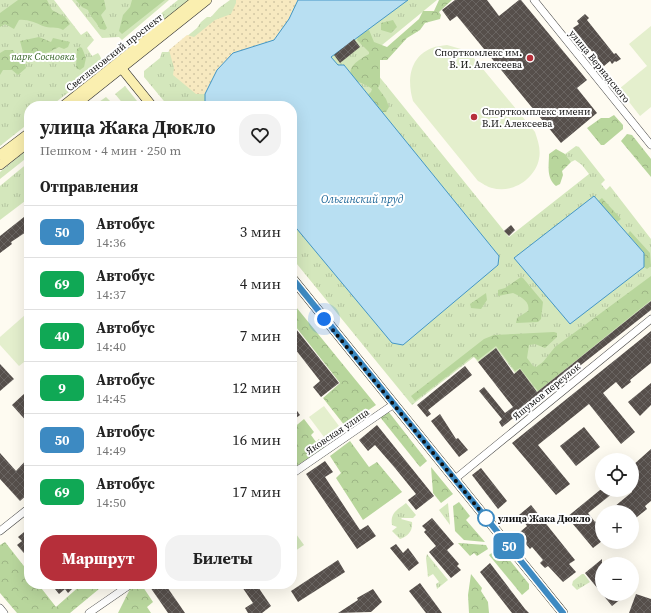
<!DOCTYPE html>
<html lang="ru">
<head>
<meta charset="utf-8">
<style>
  :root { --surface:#fff; --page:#f2f2f2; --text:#222; --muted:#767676; --line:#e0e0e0; --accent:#b62f3a }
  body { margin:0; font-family:"Source Serif 4",serif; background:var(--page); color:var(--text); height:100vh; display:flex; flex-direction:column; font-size:15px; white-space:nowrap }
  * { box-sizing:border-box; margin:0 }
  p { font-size:13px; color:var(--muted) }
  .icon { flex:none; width:22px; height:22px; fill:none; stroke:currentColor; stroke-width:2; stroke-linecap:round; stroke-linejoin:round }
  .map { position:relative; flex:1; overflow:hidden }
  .details { position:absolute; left:24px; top:101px; width:273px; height:488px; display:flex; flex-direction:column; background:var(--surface); border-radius:16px; box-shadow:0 4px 16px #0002 }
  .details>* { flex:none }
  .badge { padding:0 8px; border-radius:6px; font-size:14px; line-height:26px }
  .buttons { position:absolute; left:595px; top:453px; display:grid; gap:8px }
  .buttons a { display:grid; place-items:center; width:44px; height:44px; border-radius:50%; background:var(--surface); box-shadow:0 4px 16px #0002; font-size:20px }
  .you { position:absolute; width:20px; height:20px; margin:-10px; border:3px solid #fff; border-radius:50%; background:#1a73e8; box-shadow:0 0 0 6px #1a73e833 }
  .map>.badge { position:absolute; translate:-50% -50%; box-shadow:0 0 0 2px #fff }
  h2 { padding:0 16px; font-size:15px; line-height:36px }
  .round { display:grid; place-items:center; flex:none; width:42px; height:42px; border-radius:16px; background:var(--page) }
  .summary { display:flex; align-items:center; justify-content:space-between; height:68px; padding:0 16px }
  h1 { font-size:19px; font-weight:700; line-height:30px }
  .action { display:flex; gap:8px; margin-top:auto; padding:8px 16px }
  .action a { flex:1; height:46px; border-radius:16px; background:var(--accent); color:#fff; font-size:16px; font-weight:700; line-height:46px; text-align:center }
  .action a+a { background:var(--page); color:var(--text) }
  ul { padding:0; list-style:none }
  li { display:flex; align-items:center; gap:12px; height:52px; padding:0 16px; border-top:1px solid var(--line) }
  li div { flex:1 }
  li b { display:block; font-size:15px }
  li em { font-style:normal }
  li .badge { min-width:44px; font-weight:700; text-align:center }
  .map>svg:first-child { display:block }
</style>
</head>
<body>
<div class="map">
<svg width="651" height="613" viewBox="0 0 651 613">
  <defs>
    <pattern id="grass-tufts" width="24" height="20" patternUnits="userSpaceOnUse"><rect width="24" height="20" fill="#d4e7bc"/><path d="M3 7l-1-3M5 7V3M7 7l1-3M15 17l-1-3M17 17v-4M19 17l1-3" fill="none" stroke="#b5c5a0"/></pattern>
    <pattern id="forest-crowns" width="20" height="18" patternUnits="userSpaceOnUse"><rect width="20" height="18" fill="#b8d69c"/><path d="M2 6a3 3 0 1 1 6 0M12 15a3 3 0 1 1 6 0" fill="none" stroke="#9db685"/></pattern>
    <pattern id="sand-dots" width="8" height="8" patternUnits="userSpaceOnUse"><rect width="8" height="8" fill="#f7e9c0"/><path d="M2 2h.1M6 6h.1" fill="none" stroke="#d3c7a4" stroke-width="1.8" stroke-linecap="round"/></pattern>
    <pattern id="building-cross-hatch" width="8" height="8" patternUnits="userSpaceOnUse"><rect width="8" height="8" fill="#564f4b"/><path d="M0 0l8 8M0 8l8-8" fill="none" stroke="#696461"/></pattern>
  </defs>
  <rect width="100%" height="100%" fill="#fefbf1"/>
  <!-- grass -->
  <g fill="url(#grass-tufts)">
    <path d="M0,0H54L81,35L87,31L94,40L87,48L92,56L98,53C103,59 102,65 97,70L51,106H29V123L0,146Z"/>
    <path d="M72,0H169L122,40L119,37L102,38Z"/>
    <path d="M178,0H193L130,51L124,43Z"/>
    <path d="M230,0H437L365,59L509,237L589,174L582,165L575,160L571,162L565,154L576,146L579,147L605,180L601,184L606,190L610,186L651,239V301L537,392L520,370L515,373L496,348L478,362L474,357L412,405L292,258V106H168L144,77V71L160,58L162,52H168L197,28L201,22L207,17H211L219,8Z"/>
    <path d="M125,86L141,106H125L115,94Z"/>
    <path d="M106,97L115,106H93Z"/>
    <path d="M29,148V156L0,179V172Z"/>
    <path d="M29,162V198L0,220V186Z"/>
    <path d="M406,503L416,515L413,518H402L401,519L412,522C413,531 408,536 400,539L392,531L397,527L392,525C390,513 397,510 406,503Z"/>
    <path d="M448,503L450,525L439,510Z"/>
    <path d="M296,534L304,545L292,553V537Z"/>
    <path d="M427,554L448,580L437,589L436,584L439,582L433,574L428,577L426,558Z"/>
    <path d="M582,574H584L590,582L577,590L572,585L573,581Z"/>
  </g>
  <!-- forest -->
  <g fill="url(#forest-crowns)">
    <path d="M18,0H47L52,10L65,17L70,24L63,30C57,26 49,29 43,26C36,23 27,19 19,20L14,29L5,24L0,27V13Z"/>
    <path d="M76,0H104L106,9L101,15L107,28L105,30L100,29C97,22 90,17 88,10L82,7Z"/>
    <path d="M132,0H165L122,34L119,31L123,15L130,7Z"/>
    <path d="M439,0H452L439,12L441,15L440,19L425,23L420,30L407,38L387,60H380V84L378,88L386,99L389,107L386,112H378L365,97L371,92L372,89C366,84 359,83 355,80C342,69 360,59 369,54V52L357,40L359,34L369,30L374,42L387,47L419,19L423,11H434Z"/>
    <path d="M393,20L397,27L391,33L381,30V23Z"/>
    <path d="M39,37L51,42L53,38L70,42L68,47L64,49L59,47L49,52L39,54L34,60L25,63L26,68L18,75L12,70H3L0,75V53L5,50H13L16,56H21L23,52L20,41Z"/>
    <path d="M80,47L82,48L86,58L84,67L80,70L76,68L77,49Z"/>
    <path d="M614,115L623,125V129L604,145H601L587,128L601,118H609Z"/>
    <path d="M627,134L632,135L651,159V177L621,141Z"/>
    <path d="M556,149L565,154L571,162L562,171L563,175L560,184L556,186C546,178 549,165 549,154Z"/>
    <path d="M602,198L621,219L617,222L598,201Z"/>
    <path d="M630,231L650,253L651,266L647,269L644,267V253L628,234Z"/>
    <path d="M651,276V300L538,391L520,368L515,371L496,346L478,360L473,356L415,401L411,396L484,339L494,335L554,332L557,333V337L545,348L535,344L529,345L527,358L533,366L536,367L543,362L555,347Z"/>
    <path d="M521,277L523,278L543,302L541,319L538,322L516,323L517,318L528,311C531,301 519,296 513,293L498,296V290L505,288Z"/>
    <path d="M486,293L487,300L481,309L471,308L470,304Z"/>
    <path d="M292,302L376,405L345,426L323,398L340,383L292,322Z"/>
    <path d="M388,411L427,461L420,467L380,417Z"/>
    <path d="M304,419L314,432L311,435L316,442L319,439L325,447L292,469V429Z"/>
    <path d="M350,441L369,467L377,462L402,492L363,520L336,478L341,473L330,456Z"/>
    <path d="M431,467L453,494L441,503L433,493Z"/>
    <path d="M459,502L470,516L466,520L485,542L464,540L455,531L453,506Z"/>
    <path d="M5,542L27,570L26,576L29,584H38L56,607L82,584H105L70,613H17L0,593V545Z"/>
    <path d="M458,543L486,545L488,549L477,556L474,553L470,556Z"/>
    <path d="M499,547L529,584V589L522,595L489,555Z"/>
    <path d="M471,574L482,588L481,591L488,602L489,613H469L468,595Z"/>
    <path d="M138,584H141L153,602L147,607L151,613H118L130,589Z"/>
  </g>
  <!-- sand -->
  <path fill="url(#sand-dots)" d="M236,0H298L289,19L274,40L257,45L217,70L205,94H196L173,75L174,68L169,50L187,35L194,37L215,20L231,14L236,3Z"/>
  <!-- pitch -->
  <g fill="#e4efcd">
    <path d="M651,26V107L640,116L619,89L647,66L629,44Z"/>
    <path d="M447,45L461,49L473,57L535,132C538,141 541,149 539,159C535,179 512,194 492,188C487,187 482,183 478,181L413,101C407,81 409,57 432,48C436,46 442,46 447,45Z"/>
    <path d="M25,315L29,320V358L19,366L0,345V337Z"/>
    <path d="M324,406L339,426L324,437L309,417Z"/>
  </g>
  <!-- water -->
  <g fill="#b8dff2" stroke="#4496c5">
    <path d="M298,0H408L331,57L338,65H344L499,256L498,265L403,345L392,343L292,223V106H205V94L217,70L233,53L274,40L289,19Z"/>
    <path d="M594,196L644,253V267L570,324L514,258Z"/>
  </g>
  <!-- building -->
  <g fill="url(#building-cross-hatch)">
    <path d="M455,0H487L499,16L519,0H521L587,80L577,88L597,113L561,143L457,16L450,21L442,10Z"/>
    <path d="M585,14L589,18L587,20L614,54L616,53L621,59L616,62L615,61L612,64L610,61L604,66L590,49L589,51L587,48L585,46L586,45L573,28L579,24L577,21Z"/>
    <path d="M354,39L360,47L340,63L334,55Z"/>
    <path d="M29,213V230L11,242L12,244L0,253V236Z"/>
    <path d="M511,225L515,230L509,236L504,231Z"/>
    <path d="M651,301V310L502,427L499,422L502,419L479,391L484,387L505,413L513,407L478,362L496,348L514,374L520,369L537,392Z"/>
    <path d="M292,324L339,383L321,397L313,387L320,381L292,345Z"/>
    <path d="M651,331V363L630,380L631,382L622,389L616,382L603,393L635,432L621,444L589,404L538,445L570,484L556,495L512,443Z"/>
    <path d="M0,364L14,379L0,391Z"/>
    <path d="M465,366L472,375L428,410L431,414L427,417L417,405Z"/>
    <path d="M651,383V405L640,416L628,402Z"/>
    <path d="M25,393L29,398V424L12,405Z"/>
    <path d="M292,404L300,415L292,421Z"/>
    <path d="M440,414L456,439L458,438L468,450L459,457L431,421Z"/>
    <path d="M377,425L434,496L416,510L408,500L416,494L395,468L375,445L368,451L359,440Z"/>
    <path d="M584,427L600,447L576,466L560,446Z"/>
    <path d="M651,449V501L645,506L647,509L632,521V512H608L632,492V466Z"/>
    <path d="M0,453L16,471L29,457V493L20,501L0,479Z"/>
    <path d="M325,461L333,472L325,477L352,518L360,530L368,525L376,536L357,549L306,474Z"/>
    <path d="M481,468L507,501L498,509L472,475Z"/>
    <path d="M600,490H610L613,493L588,513L595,522L602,517V541L593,548L567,517Z"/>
    <path d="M531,505L575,560L569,564L576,572L563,582L548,566L545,568L540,563L543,560L532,547L530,549L525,543L527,541L520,532L527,526L519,515Z"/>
    <path d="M432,518L454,544L447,550L459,564L457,566L461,570L451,578L429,552L436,546L424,532L426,530L422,526Z"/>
    <path d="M29,528V559L17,545L22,541L18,537Z"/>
    <path d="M396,544L403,553L408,548L419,563L409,571L390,548Z"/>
    <path d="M602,559V594H627L612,606L585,573Z"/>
    <path d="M338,560L345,572L298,602L291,591Z"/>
    <path d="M490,563L525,609L529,613H512L480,572Z"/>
    <path d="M420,583L437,606L442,613H426L409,591Z"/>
    <path d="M51,584H77L68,593L65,589L59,594Z"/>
    <path d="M148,584H165L185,613H168Z"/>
    <path d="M240,584H256L271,606L262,613H248L245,608L253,603Z"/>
    <path d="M373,589L382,602L371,612L338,613L358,600L357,598Z"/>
    <path d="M636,594L651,599V613H629Z"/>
  </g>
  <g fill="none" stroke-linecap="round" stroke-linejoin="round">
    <defs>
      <g id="street">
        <path d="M534,0L651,145"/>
        <path d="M292,474L394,404"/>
        <path d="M455,479L651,319"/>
        <path d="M0,531L29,508"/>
        <path d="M0,608L4,613"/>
        <path d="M89,613L131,584"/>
      </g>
      <g id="secondary">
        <path d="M118,64L152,106"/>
        <path d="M63,106L196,0"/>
        <path d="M74,106L207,0"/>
        <path d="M0,155L29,133"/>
        <path d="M0,165L29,142"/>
        <path d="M292,278L563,613"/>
      </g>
    </defs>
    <!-- street casing -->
    <use href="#street" stroke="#414141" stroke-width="8"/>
    <!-- secondary casing -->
    <use href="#secondary" stroke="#303030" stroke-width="10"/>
    <!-- street -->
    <use href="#street" stroke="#fff" stroke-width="7"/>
    <!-- secondary -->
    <use href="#secondary" stroke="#faefb0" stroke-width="9"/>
  </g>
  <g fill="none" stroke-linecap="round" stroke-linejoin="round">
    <defs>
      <path id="line" d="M292,278L563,613"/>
    </defs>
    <!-- line casing -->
    <use href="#line" stroke="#fff" stroke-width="9"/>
    <!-- line -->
    <use href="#line" stroke="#3d8ac2" stroke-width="6"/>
    <!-- walk -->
    <path stroke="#0e0e0e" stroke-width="4" stroke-dasharray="0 7.2" d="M324,319L486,518"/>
  </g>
  <!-- markers -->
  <g fill="#b62f3a" stroke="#fff" stroke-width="1.5">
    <circle cx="530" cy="58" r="4"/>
    <circle cx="474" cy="117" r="4"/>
  </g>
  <circle fill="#fff" stroke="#3d8ac2" stroke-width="2" cx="486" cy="518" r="8"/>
  <g text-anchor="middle" stroke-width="4" stroke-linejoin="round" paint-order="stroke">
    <!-- street labels -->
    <g font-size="10" fill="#0e0e0e" stroke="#fff">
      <text transform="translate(114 52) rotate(-38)" y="4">Светлановский проспект</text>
      <text transform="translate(600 66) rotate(51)" y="4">улица Вернадского</text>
      <text transform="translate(546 391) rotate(-39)" y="4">Яшумов переулок</text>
      <text transform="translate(337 431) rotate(-34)" y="4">Яковская улица</text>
    </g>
    <!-- poi labels -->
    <g font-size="10" fill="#0e0e0e" stroke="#fff" text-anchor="end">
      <text x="522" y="56">Спорткомлекс им.<tspan x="522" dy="12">В. И. Алексеева</tspan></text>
      <text x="482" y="115" text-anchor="start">Спорткомплекс имени<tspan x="482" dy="12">В.И. Алексеева</tspan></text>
    </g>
    <!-- park labels -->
    <g font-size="10" font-style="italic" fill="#326222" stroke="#fff">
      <text x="43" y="60">парк Сосновка</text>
    </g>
    <!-- stop labels -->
    <g font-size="10" font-weight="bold" fill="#0e0e0e" stroke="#fff" text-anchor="start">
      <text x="498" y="522">улица Жака Дюкло</text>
    </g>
    <!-- water labels -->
    <g font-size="11" font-style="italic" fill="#1f6899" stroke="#fff">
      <text x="362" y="203">Ольгинский пруд</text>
    </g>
  </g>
</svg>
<div class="buttons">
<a><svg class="icon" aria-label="locate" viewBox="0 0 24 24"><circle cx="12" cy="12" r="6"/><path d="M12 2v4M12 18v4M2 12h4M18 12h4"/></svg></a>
<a>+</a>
<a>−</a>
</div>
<div class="you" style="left:324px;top:319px"></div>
<b class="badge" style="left:509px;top:546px;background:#3d8ac2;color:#fff">50</b>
<section class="details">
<div class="summary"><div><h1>улица Жака Дюкло</h1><p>Пешком · 4 мин · 250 m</p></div><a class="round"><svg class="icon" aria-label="heart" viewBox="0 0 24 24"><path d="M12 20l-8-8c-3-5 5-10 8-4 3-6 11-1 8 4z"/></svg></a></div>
<h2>Отправления</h2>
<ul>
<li><span class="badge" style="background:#3d8ac2;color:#fff">50</span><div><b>Автобус</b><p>14:36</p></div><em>3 мин</em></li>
<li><span class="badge" style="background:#10a855;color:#fff">69</span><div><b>Автобус</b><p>14:37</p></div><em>4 мин</em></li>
<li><span class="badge" style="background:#10a855;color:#fff">40</span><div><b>Автобус</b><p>14:40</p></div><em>7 мин</em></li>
<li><span class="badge" style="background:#10a855;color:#fff">9</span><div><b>Автобус</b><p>14:45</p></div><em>12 мин</em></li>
<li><span class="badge" style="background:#3d8ac2;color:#fff">50</span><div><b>Автобус</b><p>14:49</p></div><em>16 мин</em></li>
<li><span class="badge" style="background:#10a855;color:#fff">69</span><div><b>Автобус</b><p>14:50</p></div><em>17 мин</em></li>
</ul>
<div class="action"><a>Маршрут</a><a>Билеты</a></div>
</section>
</div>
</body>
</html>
